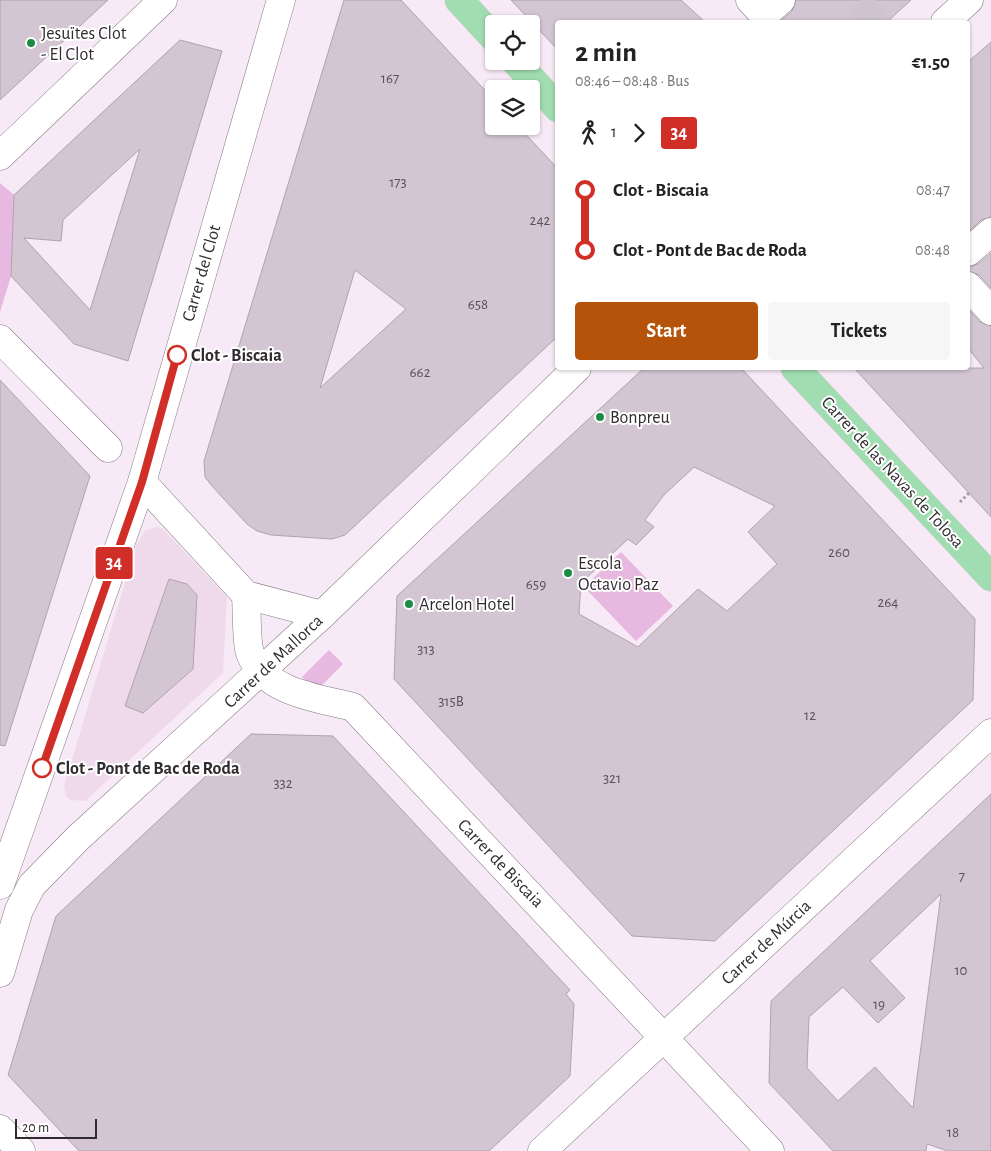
<!DOCTYPE html>
<html lang="en">
<head>
<meta charset="utf-8">
<style>
  :root { --surface:#fff; --page:#f6f6f6; --text:#222; --muted:#767676; --accent:#b45309 }
  body { margin:0; font-family:"Alegreya Sans",sans-serif; background:var(--page); color:var(--text); height:100vh; display:flex; flex-direction:column; font-size:19px; white-space:nowrap }
  * { box-sizing:border-box; margin:0 }
  p { font-size:16px; color:var(--muted) }
  .icon { flex:none; width:28px; height:28px; fill:none; stroke:currentColor; stroke-width:2; stroke-linecap:round; stroke-linejoin:round }
  .map { position:relative; flex:1; overflow:hidden }
  .sheet { position:absolute; left:555px; top:20px; width:415px; height:350px; display:flex; flex-direction:column; background:var(--surface); border-radius:5px; box-shadow:0 1px 4px #0004 }
  .sheet>* { flex:none }
  .badge { padding:0 10px; border-radius:4px; font-size:18px; line-height:32px }
  .controls { position:absolute; left:485px; top:15px; display:grid; gap:10px }
  .controls a { display:grid; place-items:center; width:55px; height:55px; border-radius:5px; background:var(--surface); box-shadow:0 1px 4px #0004; font-size:25px }
  .scale { position:absolute; left:15px; bottom:12px; width:82px; box-sizing:border-box; padding-left:5px; border:2px solid #302b2f; border-top:0; font-size:14px; line-height:18px; white-space:nowrap; color:#302b2f; -webkit-text-stroke:4px #fff; paint-order:stroke }
  .map>.badge { position:absolute; translate:-50% -50%; box-shadow:0 0 0 2px #fff }
  .legs { display:flex; align-items:center; gap:8px; height:55px; padding:0 20px; font-size:16px }
  .legs p { margin-inline-start:auto }
  .headline { display:flex; align-items:center; justify-content:space-between; height:85px; padding:0 20px }
  h1 { font-size:28px; font-weight:700; line-height:38px }
  .action { display:flex; gap:10px; margin-top:auto; padding:10px 20px }
  .action a { flex:1; height:58px; border-radius:5px; background:var(--accent); color:#fff; font-size:20px; font-weight:700; line-height:58px; text-align:center }
  .action a+a { background:var(--page); color:var(--text) }
  ul { padding:0 20px; list-style:none }
  li { display:flex; align-items:center; gap:18px; height:60px; font-size:19px }
  li i { display:grid; place-items:center; width:8px; height:100%; margin:0 6px; background:currentColor }
  li i::after { content:''; width:12px; height:12px; margin:-6px; border:4px solid; border-radius:50%; background:var(--surface) }
  li p { margin-inline-start:auto }
  li:first-child i { background:linear-gradient(#0000 50%,currentColor 0) }
  li:last-child i { background:linear-gradient(currentColor 50%,#0000 0) }
  .map>svg:first-child { display:block }
</style>
</head>
<body>
<div class="map">
<svg width="991" height="1151" viewBox="0 0 991 1151">
  <rect width="100%" height="100%" fill="#f7e9f5"/>
  <!-- built -->
  <path fill="#efdaeb" d="M157,527L163,529L227,597L223,673L85,801L71,800L66,796L64,786L137,543L146,530Z"/>
  <!-- green -->
  <g fill="#e7b8e0">
    <path d="M0,183L14,195L11,276L0,312Z"/>
    <path d="M621,552L673,606L636,641L584,587Z"/>
    <path d="M329,650L343,664L316,691L302,677Z"/>
  </g>
  <!-- building -->
  <g fill="#d3c5d1" stroke="#b0a3ae" fill-rule="evenodd">
    <path d="M0,0H108L0,100Z"/>
    <path d="M344,0H401L494,100V126H518L558,169V336L345,535L332,539L271,535L257,531L247,524L212,486L205,477L204,461ZM355,270L406,309L320,388Z"/>
    <path d="M511,0H681L705,22H558V50Z"/>
    <path d="M796,0H911L887,22H779L792,11Z"/>
    <path d="M180,40L222,51L128,361L74,344L11,276L14,195ZM140,149L90,310L24,238L61,241L63,220Z"/>
    <path d="M991,42V217L981,220L968,232V62Z"/>
    <path d="M991,253V288L979,275L968,271V267L978,264Z"/>
    <path d="M968,309L980,322L991,326V517L854,368H984L968,348Z"/>
    <path d="M644,368H741L975,619L973,700L715,941L632,936L394,679L397,596ZM694,467L775,506L748,532L777,564L727,611L698,589L638,647L579,614L581,583L628,539L636,545L654,527L645,520L664,495Z"/>
    <path d="M0,380L90,476L5,746L0,745Z"/>
    <path d="M169,579L187,584L197,595L193,669L143,713L125,706Z"/>
    <path d="M251,734L333,736L570,990L566,994L574,1004L570,1076L489,1151H79L8,1075L56,916Z"/>
    <path d="M991,794V1151H948L927,1144L926,1151H833L769,1083L771,1001ZM941,894L913,1108L875,1067L838,1101L807,1068L809,1017L843,987L878,1023L905,998L870,961Z"/>
  </g>
  <g fill="none" stroke-linecap="round" stroke-linejoin="round">
    <!-- minor-tunnel -->
    <path stroke="#cfc3cd" stroke-width="28" stroke-dasharray="28 14" stroke-linecap="butt" d="M858,22L882,0"/>
    <defs>
      <g id="minor">
        <path d="M750,0L764,15L781,0"/>
        <path d="M945,22L969,0"/>
        <path d="M0,156L163,0"/>
        <path d="M968,252L991,232"/>
        <path d="M968,286L991,311"/>
        <path d="M0,339L108,448"/>
        <path d="M142,482L246,595L322,615"/>
        <path d="M246,595C247,609 246,641 250,653C265,693 318,698 353,707L770,1151"/>
        <path d="M0,885L142,482L281,0"/>
        <path d="M0,973L19,910L32,885L78,838L322,615L577,368"/>
        <path d="M0,1129L21,1151"/>
        <path d="M542,1151L991,733"/>
      </g>
      <g id="major">
        <path d="M459,0L494,38"/>
        <path d="M515,61L558,108"/>
        <path d="M795,368L991,577"/>
      </g>
    </defs>
    <!-- minor casing -->
    <use href="#minor" stroke="#857983" stroke-width="29"/>
    <!-- major casing -->
    <use href="#major" stroke="#d1d0d1" stroke-width="29"/>
    <!-- path -->
    <path stroke="#a89ea6" stroke-width="3" stroke-dasharray="2.5 2.5" stroke-linecap="butt" d="M960,502L969,493"/>
    <!-- minor -->
    <use href="#minor" stroke="#fff" stroke-width="28"/>
    <!-- major -->
    <use href="#major" stroke="#a0ddb0" stroke-width="28"/>
  </g>
  <g fill="none" stroke-linecap="round" stroke-linejoin="round">
    <defs>
      <path id="line-1" d="M42,768L142,482L177,355"/>
    </defs>
    <!-- line-1 casing -->
    <use href="#line-1" stroke="#fff" stroke-width="11"/>
    <!-- line-1 -->
    <use href="#line-1" stroke="#d02e26" stroke-width="8"/>
  </g>
  <!-- markers -->
  <g fill="#1c8b44" stroke="#fff" stroke-width="2">
    <circle cx="31" cy="43" r="5"/>
    <circle cx="600" cy="417" r="5"/>
    <circle cx="568" cy="573" r="5"/>
    <circle cx="409" cy="604" r="5"/>
  </g>
  <g fill="#fff" stroke="#d02e26" stroke-width="2.5">
    <circle cx="177" cy="355" r="9"/>
    <circle cx="42" cy="768" r="9"/>
  </g>
  <g text-anchor="middle" stroke-width="4" stroke-linejoin="round" paint-order="stroke">
    <!-- number labels -->
    <g font-size="15" fill="#595258">
      <text x="390" y="83">167</text>
      <text x="398" y="187">173</text>
      <text x="540" y="225">242</text>
      <text x="478" y="309">658</text>
      <text x="420" y="377">662</text>
      <text x="839" y="557">260</text>
      <text x="536" y="589">659</text>
      <text x="888" y="607">264</text>
      <text x="426" y="654">313</text>
      <text x="451" y="706">315B</text>
      <text x="810" y="720">12</text>
      <text x="612" y="783">321</text>
      <text x="283" y="788">332</text>
      <text x="962" y="881">7</text>
      <text x="961" y="975">10</text>
      <text x="879" y="1009">19</text>
      <text x="953" y="1137">18</text>
    </g>
    <!-- poi labels -->
    <g font-size="18" fill="#302b2f" stroke="#fff" text-anchor="start">
      <text x="41" y="39">Jesuïtes Clot<tspan x="41" dy="21">- El Clot</tspan></text>
      <text x="610" y="423">Bonpreu</text>
      <text x="578" y="569">Escola<tspan x="578" dy="21">Octavio Paz</tspan></text>
      <text x="419" y="610">Arcelon Hotel</text>
    </g>
    <!-- street labels -->
    <g font-size="18" fill="#302b2f" stroke="#fff">
      <text transform="translate(201 273) rotate(-74)" y="6">Carrer del Clot</text>
      <text transform="translate(893 472) rotate(47)" y="6">Carrer de las Navas de Tolosa</text>
      <text transform="translate(273 661) rotate(-43)" y="6">Carrer de Mallorca</text>
      <text transform="translate(501 863) rotate(46)" y="6">Carrer de Biscaia</text>
      <text transform="translate(766 942) rotate(-43)" y="6">Carrer de Múrcia</text>
    </g>
    <!-- stop labels -->
    <g font-size="18" font-weight="bold" fill="#302b2f" stroke="#fff" text-anchor="start">
      <text x="191" y="361">Clot - Biscaia</text>
      <text x="56" y="774">Clot - Pont de Bac de Roda</text>
    </g>
  </g>
</svg>
<div class="controls">
<a><svg class="icon" aria-label="locate" viewBox="0 0 24 24"><circle cx="12" cy="12" r="6"/><path d="M12 2v4M12 18v4M2 12h4M18 12h4"/></svg></a>
<a><svg class="icon" aria-label="layers" viewBox="0 0 24 24"><path d="M12 4l9 5-9 5-9-5zM3 14l9 5 9-5"/></svg></a>
</div>
<div class="scale">20 m</div>
<b class="badge" style="left:114px;top:563px;background:#d02e26;color:#fff">34</b>
<section class="sheet">
<div class="headline"><div><h1>2 min</h1><p>08:46 – 08:48 · Bus</p></div><b>€1.50</b></div>
<div class="legs"><svg class="icon" aria-label="walk" viewBox="0 0 24 24"><circle cx="13" cy="4" r="2"/><path d="M13 8l-2 6 4 7M11 14l-3 7M7 12l3-4h3l4 4"/></svg>1<svg class="icon" aria-label="forward" viewBox="0 0 24 24"><path d="M9 5l7 7-7 7"/></svg><b class="badge" style="background:#d02e26;color:#fff">34</b></div>
<ul>
<li><i style="color:#d02e26"></i><b>Clot - Biscaia</b><p>08:47</p></li>
<li><i style="color:#d02e26"></i><b>Clot - Pont de Bac de Roda</b><p>08:48</p></li>
</ul>
<div class="action"><a>Start</a><a>Tickets</a></div>
</section>
</div>
</body>
</html>
